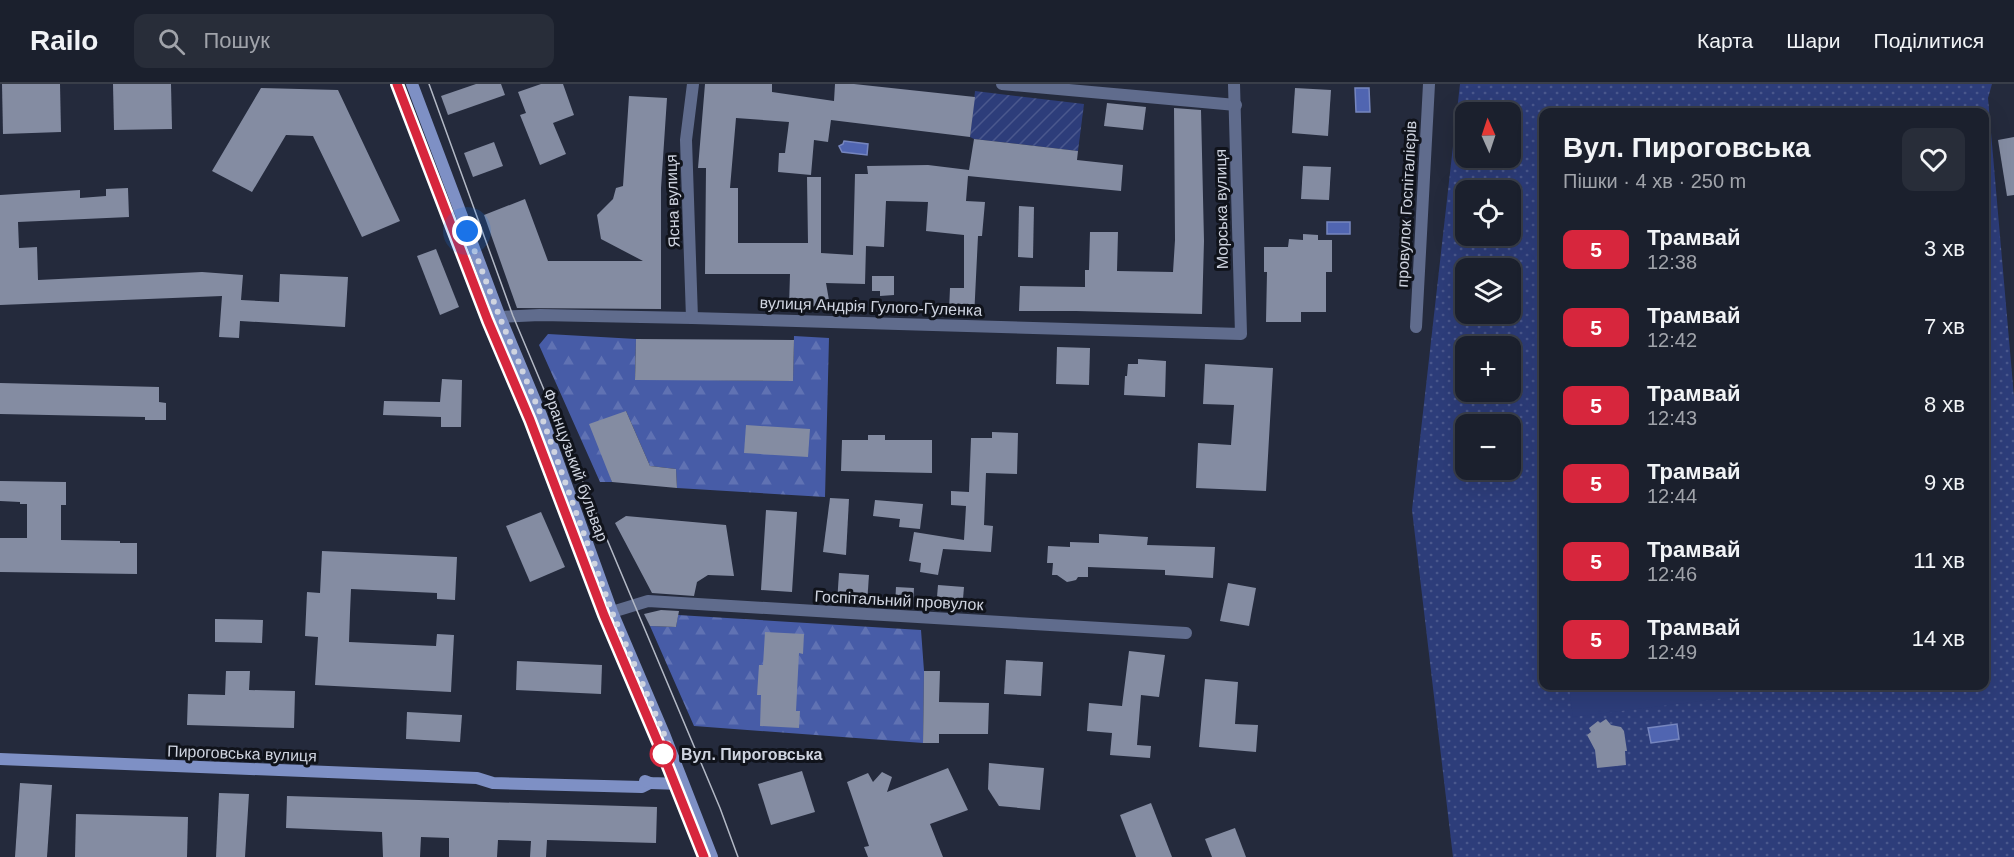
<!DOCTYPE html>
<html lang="uk">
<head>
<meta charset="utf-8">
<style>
  :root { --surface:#1b202d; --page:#282d39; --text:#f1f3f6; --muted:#a0a3aa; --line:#393e49 }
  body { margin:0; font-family:Helvetica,sans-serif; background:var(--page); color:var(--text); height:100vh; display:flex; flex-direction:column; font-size:22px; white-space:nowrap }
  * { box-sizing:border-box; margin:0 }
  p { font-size:20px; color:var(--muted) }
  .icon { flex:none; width:33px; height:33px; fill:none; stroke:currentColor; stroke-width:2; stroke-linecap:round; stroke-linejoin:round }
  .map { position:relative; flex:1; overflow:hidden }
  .side { position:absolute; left:1539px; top:24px; width:450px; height:582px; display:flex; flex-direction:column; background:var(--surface); border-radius:12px; box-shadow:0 6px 24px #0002,0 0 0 2px var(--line) }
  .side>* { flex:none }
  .badge { padding:0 12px; border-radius:9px; font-size:21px; line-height:39px }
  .needle { width:39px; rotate:357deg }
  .fabs { position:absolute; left:1455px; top:18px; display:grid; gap:12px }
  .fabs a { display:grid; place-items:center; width:66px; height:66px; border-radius:12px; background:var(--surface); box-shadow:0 6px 24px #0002,0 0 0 2px var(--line); font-size:30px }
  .you { position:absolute; width:30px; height:30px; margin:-15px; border:4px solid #fff; border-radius:50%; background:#1a73e8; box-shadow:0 0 0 9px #1a73e833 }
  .map>.badge { position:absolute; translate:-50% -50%; box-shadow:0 0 0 3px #fff }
  .round { display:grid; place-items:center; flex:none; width:63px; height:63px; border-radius:12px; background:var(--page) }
  .summary { display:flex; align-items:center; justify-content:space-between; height:102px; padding:0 24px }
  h1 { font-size:28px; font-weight:600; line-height:45px }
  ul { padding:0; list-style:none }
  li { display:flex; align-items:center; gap:18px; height:78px; padding:0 24px }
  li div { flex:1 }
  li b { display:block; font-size:22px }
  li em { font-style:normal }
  li .badge { min-width:66px; font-weight:700; text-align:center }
  header { display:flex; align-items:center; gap:36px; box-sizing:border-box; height:84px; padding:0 30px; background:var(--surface); border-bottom:2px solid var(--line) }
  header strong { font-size:28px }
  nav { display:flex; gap:33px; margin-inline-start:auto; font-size:21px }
  .search { width:420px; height:54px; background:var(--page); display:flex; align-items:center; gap:15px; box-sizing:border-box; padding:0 21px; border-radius:12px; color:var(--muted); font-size:22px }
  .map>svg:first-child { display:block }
</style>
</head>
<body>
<header>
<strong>Railo</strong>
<div class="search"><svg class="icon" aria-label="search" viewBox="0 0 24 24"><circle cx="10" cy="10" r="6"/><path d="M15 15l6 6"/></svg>Пошук</div>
<nav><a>Карта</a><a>Шари</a><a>Поділитися</a></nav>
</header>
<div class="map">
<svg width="2014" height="773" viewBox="0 0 2014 773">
  <defs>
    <pattern id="grass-dots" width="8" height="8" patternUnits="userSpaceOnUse" patternTransform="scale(1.5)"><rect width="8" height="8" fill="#2d3d7a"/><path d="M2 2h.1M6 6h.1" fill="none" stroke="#4a588d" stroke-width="1.8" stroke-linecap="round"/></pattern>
    <pattern id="forest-firs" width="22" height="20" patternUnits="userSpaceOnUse" patternTransform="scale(1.5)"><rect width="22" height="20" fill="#475ca7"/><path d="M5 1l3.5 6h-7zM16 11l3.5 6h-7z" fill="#6072b3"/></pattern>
    <pattern id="garden-furrows" width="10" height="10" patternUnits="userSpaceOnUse" patternTransform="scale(1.5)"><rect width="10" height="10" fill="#2d3d7a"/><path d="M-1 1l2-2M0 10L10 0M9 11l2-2" fill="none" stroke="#4a588d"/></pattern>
  </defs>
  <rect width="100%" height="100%" fill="#242a3c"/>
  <!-- grass -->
  <path fill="url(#grass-dots)" fill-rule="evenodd" d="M1460,0H1992L1988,14L2014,313V773H1453L1412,426ZM1466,28H1510V74H1466ZM1544,28H1984V602H1544ZM1466,106H1510V152H1466ZM1466,184H1510V230H1466ZM1466,262H1510V308H1466ZM1466,340H1510V386H1466Z"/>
  <!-- forest -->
  <g fill="url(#forest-firs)">
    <path d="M548,250L636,255L635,295L793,297L794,252L829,254L825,413L677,404L676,385L650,382L626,327L608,385L612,398H600L539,261Z"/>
    <path d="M678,531L921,546L924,587L923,659L694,642L650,542L676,543Z"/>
  </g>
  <!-- garden -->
  <path fill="url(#garden-furrows)" d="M975,7L1084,20L1078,67L974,55L970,53Z"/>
  <!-- pitch -->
  <g fill="#2d3d7a">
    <path d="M1543,216H1544L1543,264L1538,217Z"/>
    <path d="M1569,602H1732L1733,613L1573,633Z"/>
  </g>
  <!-- water -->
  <g fill="#5065b1" stroke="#7686bf" stroke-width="1.5">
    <path d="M1355,4H1369L1370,28H1356Z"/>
    <path d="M844,57L868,60L867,71L842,68L839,62L843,60Z"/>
    <rect x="1327" y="138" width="23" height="12"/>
    <path d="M1677,640L1679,655L1651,659L1648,644Z"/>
  </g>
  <!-- building -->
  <g fill="#848ca2">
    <path d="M2,0H60L61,48L3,50Z"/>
    <path d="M113,0H171L172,45L114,46Z"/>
    <path d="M476,0H501L505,11L448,31L441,12Z"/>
    <path d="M541,0H563L574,31L553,39L566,70L540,81L520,31L526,29L518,8Z"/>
    <path d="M705,0H772V8L834,17L835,0H854L975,13L970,53L831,36L828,58L814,56L811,91L778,88L779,69H785L789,38L736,34L730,104H738V159H808L807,93H821V169L853,171L855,90H868L867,82L928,81L969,86L974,55L1078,67L1077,76L1123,81L1121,107L968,92L966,117L985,118L982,152H978L974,234H963V227H949L950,204H964V151L926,147L928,118L886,117L884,163L866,162L865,200L826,199L830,222L789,223L790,190H705L706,84H698Z"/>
    <path d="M261,4L338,6L400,137L362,153L313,52L286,51L252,108L212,87Z"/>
    <path d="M1295,4L1331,6L1328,52L1292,49Z"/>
    <path d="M629,12L667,14L661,104V225L517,224L484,131L525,115L548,177H643L601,155L597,131L613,115L616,104L623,102Z"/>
    <path d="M1107,19L1146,23L1143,46L1104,42Z"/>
    <path d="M1174,24L1201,26L1204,157L1202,230L1076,227H1019L1020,202L1085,203V186H1089L1090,148H1118L1117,187L1173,188L1175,156Z"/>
    <path d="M2014,53V111L2007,112L1998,56Z"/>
    <path d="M494,58L503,82L473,93L464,69Z"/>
    <path d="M1303,82L1331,83L1329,116L1301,115Z"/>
    <path d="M128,104L129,133L18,138L19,164L37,163L38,196L202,188L243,191L241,216L279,218L280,190L348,193L345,243L240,237L239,254L219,253L222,212L0,221V111L80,106V114L106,112V105Z"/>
    <path d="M1019,122L1034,123L1033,174L1018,173Z"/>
    <path d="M1303,150L1318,151V156H1332V188H1326V228H1301V238H1266L1267,188H1264V163H1288L1289,155L1303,156Z"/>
    <path d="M436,165L459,223L440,231L417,172Z"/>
    <path d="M872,192H894V211L880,212V207H872Z"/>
    <path d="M636,255L794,256L793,297L635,296Z"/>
    <path d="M1057,263L1090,264L1089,301L1056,300Z"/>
    <path d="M1138,275L1166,277L1165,313L1124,311L1125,292H1127L1128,280H1138Z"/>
    <path d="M1205,280L1273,284L1266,407L1196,404L1198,359L1231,361L1234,321L1203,320Z"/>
    <path d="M442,295L462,296L461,343H441V333L383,331L384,317L440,318Z"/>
    <path d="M0,299L159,303V318L166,319V336H145V333L0,330Z"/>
    <path d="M626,327L650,382L676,385L677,404L612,398L589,340Z"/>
    <path d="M746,341L810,345L808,373L744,369Z"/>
    <path d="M992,348L1018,349L1017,390L986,389L984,441L993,442L991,468L943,465L938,491L920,488L921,479L909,477L914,448L964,456L966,422L951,421V407L969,408L971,354H992Z"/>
    <path d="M868,351H885V356H932V389L841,387L842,356H868Z"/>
    <path d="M0,397L66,398V421H61V456L120,457V459H137V490L0,488V454H27V420H20V418L0,417Z"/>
    <path d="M830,414L849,415L846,471L823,468Z"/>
    <path d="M875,416L923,420L920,445L899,443L900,435L873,432Z"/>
    <path d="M766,426L797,428L792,508L761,506Z"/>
    <path d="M541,428L565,483L530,498L506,442Z"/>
    <path d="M626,432L726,441L734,492L708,491L697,498L694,512L652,509L615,439Z"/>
    <path d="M1099,450L1148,453L1147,461L1215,463L1213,494L1165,491V486L1088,483V493H1078L1076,496L1072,497L1067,498L1057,491H1052L1053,479H1047L1048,462L1070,463V458L1099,459Z"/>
    <path d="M322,467L457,473L455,516L437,515V509L351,505L350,529L349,558L436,562L437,550L454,551L451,608L315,601L318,553L305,552L307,508L320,509Z"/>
    <path d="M839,489L869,491L867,520L837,519Z"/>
    <path d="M1228,499L1256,504L1249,542L1220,537Z"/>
    <path d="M938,501L964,503L962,527L936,525Z"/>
    <path d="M896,503L914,504L913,523L895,522Z"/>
    <path d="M661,526L679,527L676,543L650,542L644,530Z"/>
    <path d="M215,535L263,536L262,559L215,558Z"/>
    <path d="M765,548L804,550L803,570L799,569L796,627H800L799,644L760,642L761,611H757L759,581H763Z"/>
    <path d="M1129,567L1165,571L1159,613L1141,611L1137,661L1151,662L1150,674L1110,671L1112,649L1087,647L1089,619L1122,622Z"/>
    <path d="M1006,576L1043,578L1041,612L1004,610Z"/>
    <path d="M517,577L602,581L601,610L516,606Z"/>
    <path d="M226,587H250L249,606L295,607L294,644L187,641L188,610L225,611Z"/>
    <path d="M924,587H940L939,618L989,619L988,650H939V659H923Z"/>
    <path d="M1205,595L1238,598L1235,640L1258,641L1256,668L1199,663Z"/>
    <path d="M407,628L462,631L460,658L406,655Z"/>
    <path d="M1606,635L1611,641L1621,643L1624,647L1627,667H1625L1626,681L1597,684L1595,666L1587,651L1591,648L1589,644L1598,637L1600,639Z"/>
    <path d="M989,679L1044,684L1040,726L999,722L988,705Z"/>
    <path d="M948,684L968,726L930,740L943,773H868L864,763L869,762L847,698L868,689L873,698L882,688L892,693L887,708Z"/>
    <path d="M802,687L815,728L771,741L758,700Z"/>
    <path d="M20,699L52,701L47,773H15Z"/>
    <path d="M219,709L249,710L245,773H216Z"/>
    <path d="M287,712L657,723L656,759L547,756L546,773H530L531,757L498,756L497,773H449V754L421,753L420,773H383L382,748L286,744Z"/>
    <path d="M1151,719L1172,773H1136L1120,731Z"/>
    <path d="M76,730L188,733L187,773H75Z"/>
    <path d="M1235,744L1246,773H1212L1205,755Z"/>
  </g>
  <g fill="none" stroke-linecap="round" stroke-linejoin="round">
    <!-- street -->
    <g stroke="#606c8d" stroke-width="12">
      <path d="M1002,0L1236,21"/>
      <path d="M500,233L540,231L692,234L1241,250L1234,0"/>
      <path d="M692,234L686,56L693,0"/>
      <path d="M1416,243L1429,0"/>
      <path d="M612,528L648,517L1186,549"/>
    </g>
    <!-- secondary -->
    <g stroke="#7e90c5" stroke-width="12">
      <path d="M412,0L500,233L541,331L612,528L664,650L712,773"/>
      <path d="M0,675L477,694L493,699L642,703L650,699"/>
      <path d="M645,697L650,699L682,700"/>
    </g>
    <!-- tram -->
    <g stroke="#b3b9c6" stroke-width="1.5">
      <path d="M397,0L488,237L530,336L604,531L663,670L704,773"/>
      <path d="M429,0L513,232L720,724L738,773"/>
    </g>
  </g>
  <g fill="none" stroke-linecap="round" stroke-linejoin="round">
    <defs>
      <path id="line" d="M397,0L488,237L530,336L604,531L663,670L704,773"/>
    </defs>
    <!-- line casing -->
    <use href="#line" stroke="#fff" stroke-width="14"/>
    <!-- line -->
    <use href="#line" stroke="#d7263d" stroke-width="9"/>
    <!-- walk -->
    <path stroke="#cfd4e0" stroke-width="6" stroke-dasharray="0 10.8" d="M467,147L500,234L541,331L612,528L670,664L663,670"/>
  </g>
  <!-- markers -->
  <circle fill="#fff" stroke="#d7263d" stroke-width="3" cx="663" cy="670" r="12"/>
  <g text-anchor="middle" stroke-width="6" stroke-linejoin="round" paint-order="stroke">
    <!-- street labels -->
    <g font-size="16" fill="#cfd4e0" stroke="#10131b">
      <text transform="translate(672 117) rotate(-92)" y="6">Ясна вулиця</text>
      <text transform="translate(1406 120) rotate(-87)" y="6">провулок Госпіталієрів</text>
      <text transform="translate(1221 125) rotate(-91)" y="6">Морська вулиця</text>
      <text transform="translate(871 222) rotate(2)" y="6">вулиця Андрія Гулого-Гуленка</text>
      <text transform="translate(576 381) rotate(70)" y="6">Французький бульвар</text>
      <text transform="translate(899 516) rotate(3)" y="6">Госпітальний провулок</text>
      <text transform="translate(242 669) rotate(2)" y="6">Пироговська вулиця</text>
    </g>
    <!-- stop labels -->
    <g font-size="16" font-weight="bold" fill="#cfd4e0" stroke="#10131b" text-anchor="start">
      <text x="681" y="676">Вул. Пироговська</text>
    </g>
  </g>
</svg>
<div class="fabs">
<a><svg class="needle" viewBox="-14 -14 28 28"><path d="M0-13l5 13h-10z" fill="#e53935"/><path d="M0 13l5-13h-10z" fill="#a0a3aa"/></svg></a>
<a><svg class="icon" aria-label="locate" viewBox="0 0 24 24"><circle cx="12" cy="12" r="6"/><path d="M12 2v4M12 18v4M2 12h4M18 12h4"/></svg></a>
<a><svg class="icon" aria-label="layers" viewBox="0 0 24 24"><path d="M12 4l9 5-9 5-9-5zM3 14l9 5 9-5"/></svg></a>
<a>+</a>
<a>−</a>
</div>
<div class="you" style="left:467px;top:147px"></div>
<section class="side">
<div class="summary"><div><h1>Вул. Пироговська</h1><p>Пішки · 4 хв · 250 m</p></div><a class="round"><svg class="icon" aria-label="heart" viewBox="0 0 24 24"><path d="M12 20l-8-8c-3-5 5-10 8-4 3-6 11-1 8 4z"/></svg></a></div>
<ul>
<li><span class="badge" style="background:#d7263d;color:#fff">5</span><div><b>Трамвай</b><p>12:38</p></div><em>3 хв</em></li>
<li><span class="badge" style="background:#d7263d;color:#fff">5</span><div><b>Трамвай</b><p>12:42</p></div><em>7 хв</em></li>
<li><span class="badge" style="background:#d7263d;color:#fff">5</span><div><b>Трамвай</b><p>12:43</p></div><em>8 хв</em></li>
<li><span class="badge" style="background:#d7263d;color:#fff">5</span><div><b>Трамвай</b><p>12:44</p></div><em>9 хв</em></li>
<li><span class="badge" style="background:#d7263d;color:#fff">5</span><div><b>Трамвай</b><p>12:46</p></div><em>11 хв</em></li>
<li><span class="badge" style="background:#d7263d;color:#fff">5</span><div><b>Трамвай</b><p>12:49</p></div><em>14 хв</em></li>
</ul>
</section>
</div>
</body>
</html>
